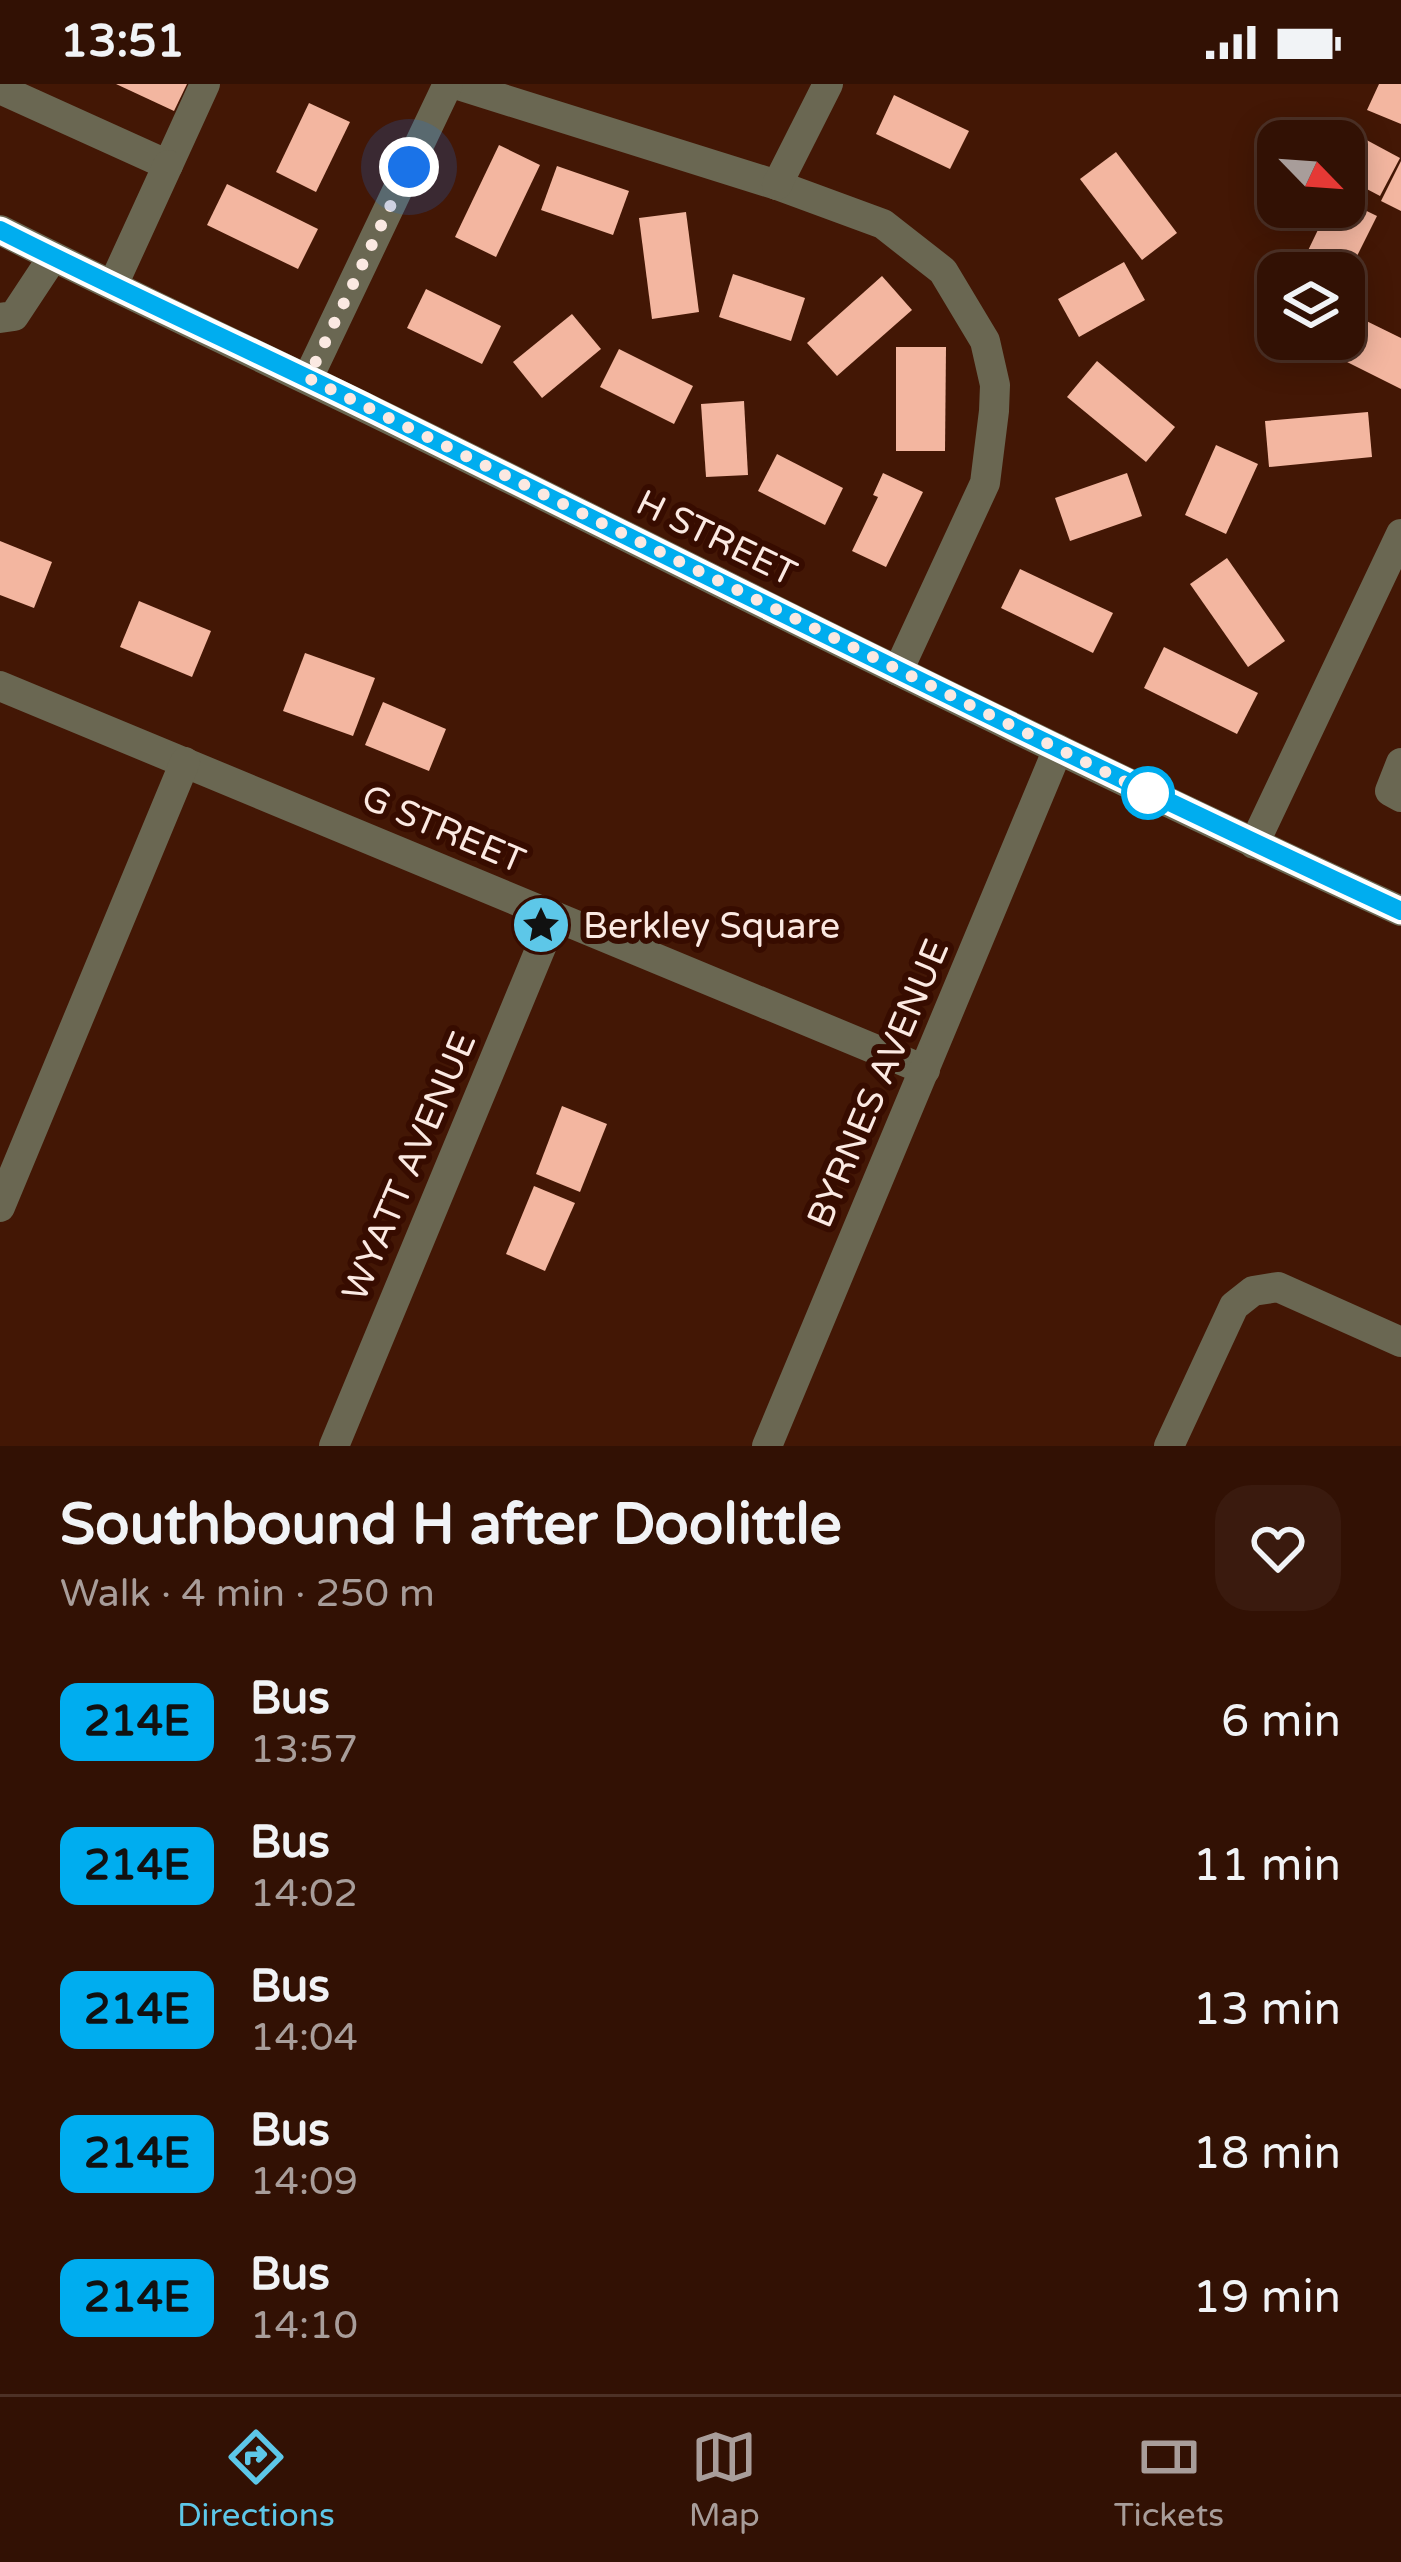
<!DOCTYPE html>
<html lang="en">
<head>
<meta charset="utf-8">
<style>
  :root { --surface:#321104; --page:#3a1a0e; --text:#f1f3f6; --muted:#a89d9a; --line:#4d3126; --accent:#5dc7e8 }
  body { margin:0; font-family:"Varela Round",sans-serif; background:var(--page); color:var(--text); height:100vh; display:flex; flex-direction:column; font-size:45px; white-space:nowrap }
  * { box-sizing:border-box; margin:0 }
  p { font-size:39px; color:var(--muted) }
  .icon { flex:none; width:66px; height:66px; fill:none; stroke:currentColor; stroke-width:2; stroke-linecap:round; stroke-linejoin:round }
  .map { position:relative; height:1362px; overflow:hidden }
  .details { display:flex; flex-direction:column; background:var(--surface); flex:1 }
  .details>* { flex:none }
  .badge { padding:0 24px; border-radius:18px; font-size:42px; line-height:78px }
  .needle { width:78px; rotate:115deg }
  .tools { position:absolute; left:1257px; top:36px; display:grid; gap:24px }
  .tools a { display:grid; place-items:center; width:108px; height:108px; border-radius:24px; background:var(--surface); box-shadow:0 6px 30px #0003,0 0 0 3px var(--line); font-size:60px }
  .you { position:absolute; width:60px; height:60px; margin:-30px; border:9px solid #fff; border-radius:50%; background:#1a73e8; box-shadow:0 0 0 18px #1a73e833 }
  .map>.badge { position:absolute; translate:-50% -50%; box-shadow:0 0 0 6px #fff }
  .round { display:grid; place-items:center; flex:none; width:126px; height:126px; border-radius:36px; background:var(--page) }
  .overview { display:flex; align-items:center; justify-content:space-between; height:204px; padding:0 60px }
  h1 { font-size:57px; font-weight:800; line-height:90px }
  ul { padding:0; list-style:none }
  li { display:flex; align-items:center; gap:36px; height:144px; padding:0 60px }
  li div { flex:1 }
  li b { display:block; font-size:45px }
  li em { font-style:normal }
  li .badge { min-width:132px; font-weight:700; text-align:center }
  .status { display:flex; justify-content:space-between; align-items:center; height:84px; padding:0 60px; background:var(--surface); direction:ltr }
  .status svg { height:33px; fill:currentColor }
  .dock { display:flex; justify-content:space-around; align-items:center; height:168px; border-top:3px solid var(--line); background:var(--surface); font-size:33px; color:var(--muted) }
  .dock a { display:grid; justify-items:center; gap:6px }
  .dock .selected { color:var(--accent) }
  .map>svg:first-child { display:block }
</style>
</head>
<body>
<div class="status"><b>13:51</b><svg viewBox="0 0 49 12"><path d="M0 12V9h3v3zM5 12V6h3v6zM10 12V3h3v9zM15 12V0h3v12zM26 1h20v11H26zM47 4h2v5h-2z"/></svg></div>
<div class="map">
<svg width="1401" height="1362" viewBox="0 0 1401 1362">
  <rect width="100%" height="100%" fill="#431705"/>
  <!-- building -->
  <g fill="#f3b6a0">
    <path d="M116,0H187L174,27Z"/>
    <path d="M1379,0H1401V40L1367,26Z"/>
    <path d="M894,11L969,47L950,85L876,50Z"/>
    <path d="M309,19L350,38L316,108L276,88Z"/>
    <path d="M1361,53L1400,74L1380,112L1344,93V87Z"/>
    <path d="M499,61L540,81L496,173L455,153Z"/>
    <path d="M1116,68L1177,149L1142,176L1080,95Z"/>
    <path d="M1401,77V127L1381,117Z"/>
    <path d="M557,82L629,107L613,151L541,126Z"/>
    <path d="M227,100L318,145L298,185L207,141Z"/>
    <path d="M1344,116L1377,132L1344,198V189H1318L1301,181L1329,123H1344Z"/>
    <path d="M686,128L699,228L652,235L639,134Z"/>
    <path d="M1124,178L1145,216L1079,253L1058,215Z"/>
    <path d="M733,190L805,214L791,257L719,233Z"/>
    <path d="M882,192L912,226L837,292L807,259Z"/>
    <path d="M426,205L501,242L482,280L407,244Z"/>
    <path d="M1344,226L1401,254V305L1309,259L1311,255H1344Z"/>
    <path d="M572,230L601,265L542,314L513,278Z"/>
    <path d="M896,263H946L945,367H896Z"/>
    <path d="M619,265L693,302L674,340L600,303Z"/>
    <path d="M1097,277L1175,343L1146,378L1067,313Z"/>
    <path d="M744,317L748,391L706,393L701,320Z"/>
    <path d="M1368,328L1372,373L1269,383L1265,337Z"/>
    <path d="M1216,361L1258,380L1226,450L1185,431Z"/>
    <path d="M777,370L843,404L825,441L758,407Z"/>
    <path d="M883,389L923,408L886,483L852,467L878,413L873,411Z"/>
    <path d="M1127,389L1142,432L1070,457L1055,414Z"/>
    <path d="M0,457L52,478L34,524L0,511Z"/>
    <path d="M1227,474L1285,557L1248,583L1190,500Z"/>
    <path d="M1020,485L1113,529L1093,569L1001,524Z"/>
    <path d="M139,517L211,547L192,593L120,563Z"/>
    <path d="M1164,563L1258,609L1237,650L1144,604Z"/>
    <path d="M305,569L375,594L353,652L283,627Z"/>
    <path d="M383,618L446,645L429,687L365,661Z"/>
    <path d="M562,1022L607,1040L580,1108L536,1090Z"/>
    <path d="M534,1102L575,1119L545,1187L506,1170Z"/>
  </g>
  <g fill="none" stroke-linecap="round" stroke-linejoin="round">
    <!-- minor -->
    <g stroke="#6a6752" stroke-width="30">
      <path d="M455,0L777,101L883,140L943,187L985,257L995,301L994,327L985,399L898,587"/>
      <path d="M0,5L168,81L205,0"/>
      <path d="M777,101L828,0"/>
      <path d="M0,146C156,225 316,298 472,376C781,529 1088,684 1401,827"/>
      <path d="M113,201L168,81"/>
      <path d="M0,234L14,232L53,173"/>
      <path d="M308,294L448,0"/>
      <path d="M0,602L925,986"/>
      <path d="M1401,679L1390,707L1401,713"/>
      <path d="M1254,760L1401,450"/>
      <path d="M0,1123L185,678"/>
      <path d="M334,1362L554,832"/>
      <path d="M767,1362L1058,665"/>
      <path d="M1169,1362L1234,1222L1253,1207L1278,1203L1401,1258"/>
    </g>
  </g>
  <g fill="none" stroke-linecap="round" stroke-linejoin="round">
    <defs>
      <path id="line" d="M0,146C124,209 251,266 375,327C716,496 1055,667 1401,827"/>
    </defs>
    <!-- line casing -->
    <use href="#line" stroke="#fff" stroke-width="27"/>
    <!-- line -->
    <use href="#line" stroke="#00adef" stroke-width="18"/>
    <!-- walk -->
    <path stroke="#fbe9e2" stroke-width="12" stroke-dasharray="0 21.6" d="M409,83L308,294L1148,709"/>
  </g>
  <!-- icons -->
  <defs>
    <symbol id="sight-disc" viewBox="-11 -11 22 22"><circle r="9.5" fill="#5dc7e8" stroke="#370c00"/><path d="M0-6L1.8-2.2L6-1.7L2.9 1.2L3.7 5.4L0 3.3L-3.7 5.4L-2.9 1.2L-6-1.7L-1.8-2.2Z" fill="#111"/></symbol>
  </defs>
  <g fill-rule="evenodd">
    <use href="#sight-disc" x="508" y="808" width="66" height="66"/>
  </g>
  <!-- markers -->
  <circle fill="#fff" stroke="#00adef" stroke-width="6" cx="1148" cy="709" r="24"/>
  <g text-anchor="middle" stroke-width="12" stroke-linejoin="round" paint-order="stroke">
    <!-- street labels -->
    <g font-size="36" fill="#fbe9e2" stroke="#370c00">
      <text transform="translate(717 453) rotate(26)" y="13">H STREET</text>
      <text transform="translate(444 744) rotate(23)" y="13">G STREET</text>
      <text transform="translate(877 999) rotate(-67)" y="13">BYRNES AVENUE</text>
      <text transform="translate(408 1082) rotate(-67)" y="13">WYATT AVENUE</text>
    </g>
    <!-- poi labels -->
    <g font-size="36" fill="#fbe9e2" stroke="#370c00" text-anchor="start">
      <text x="583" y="854">Berkley Square</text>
    </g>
  </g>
</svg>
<div class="tools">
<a><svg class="needle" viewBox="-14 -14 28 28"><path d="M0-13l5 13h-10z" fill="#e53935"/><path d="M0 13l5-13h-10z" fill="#a89d9a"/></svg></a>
<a><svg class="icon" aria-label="layers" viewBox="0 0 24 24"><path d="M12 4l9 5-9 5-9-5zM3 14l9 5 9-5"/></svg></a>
</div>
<div class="you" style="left:409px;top:83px"></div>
</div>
<section class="details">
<div class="overview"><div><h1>Southbound H after Doolittle</h1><p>Walk · 4 min · 250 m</p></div><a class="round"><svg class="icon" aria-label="heart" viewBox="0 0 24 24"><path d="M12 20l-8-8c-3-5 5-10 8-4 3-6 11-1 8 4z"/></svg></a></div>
<ul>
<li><span class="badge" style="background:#00adef;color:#111">214E</span><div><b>Bus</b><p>13:57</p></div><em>6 min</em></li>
<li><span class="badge" style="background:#00adef;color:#111">214E</span><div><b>Bus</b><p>14:02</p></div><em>11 min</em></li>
<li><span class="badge" style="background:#00adef;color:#111">214E</span><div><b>Bus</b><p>14:04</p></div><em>13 min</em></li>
<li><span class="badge" style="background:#00adef;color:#111">214E</span><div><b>Bus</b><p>14:09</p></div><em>18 min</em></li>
<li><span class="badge" style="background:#00adef;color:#111">214E</span><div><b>Bus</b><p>14:10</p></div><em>19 min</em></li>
</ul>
</section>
<nav class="dock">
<a class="selected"><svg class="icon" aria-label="directions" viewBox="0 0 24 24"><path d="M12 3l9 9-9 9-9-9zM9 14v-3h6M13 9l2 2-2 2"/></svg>Directions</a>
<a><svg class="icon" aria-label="map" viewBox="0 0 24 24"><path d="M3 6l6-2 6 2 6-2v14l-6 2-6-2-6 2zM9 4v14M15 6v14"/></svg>Map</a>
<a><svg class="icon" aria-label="tickets" viewBox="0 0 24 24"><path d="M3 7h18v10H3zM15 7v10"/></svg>Tickets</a>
</nav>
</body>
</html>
